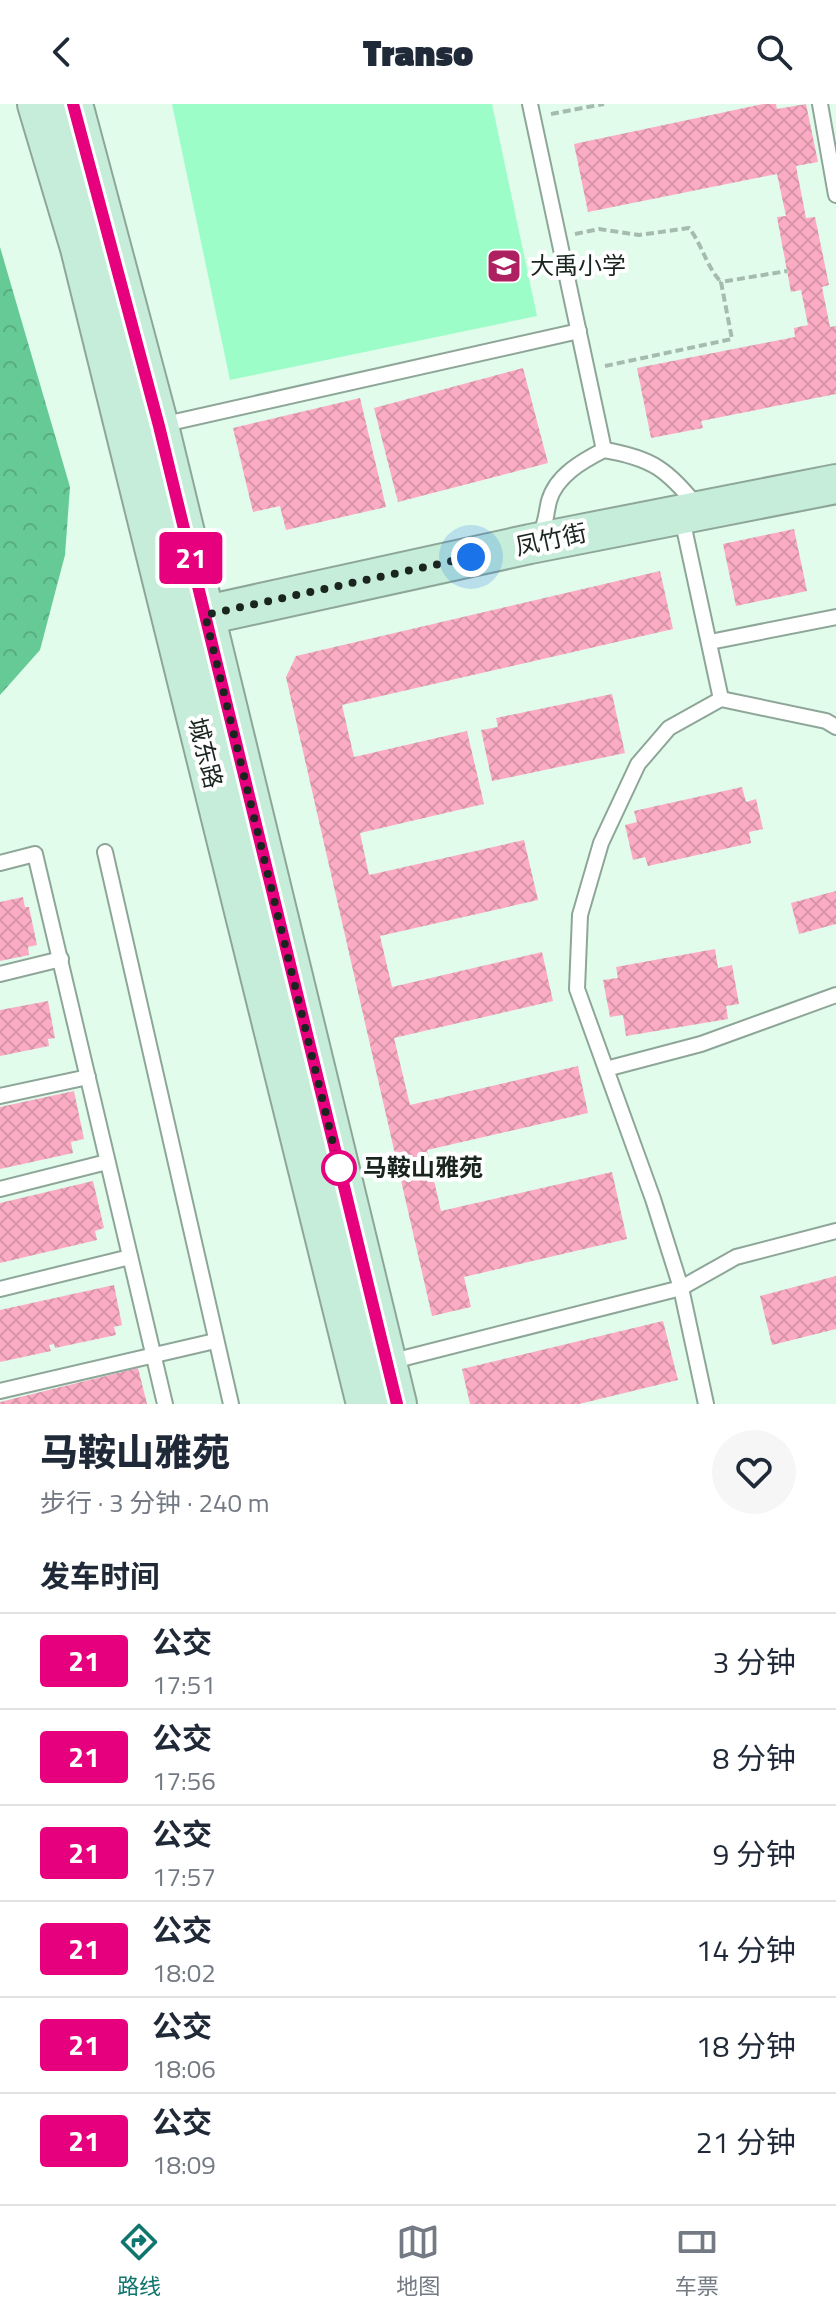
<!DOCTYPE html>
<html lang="zh">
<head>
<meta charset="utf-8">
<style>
  :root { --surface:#fff; --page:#f6f6f7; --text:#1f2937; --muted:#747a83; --line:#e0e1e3; --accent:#0f766e }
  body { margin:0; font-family:"Titillium Web","Noto Sans SC",sans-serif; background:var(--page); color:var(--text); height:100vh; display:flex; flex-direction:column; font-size:30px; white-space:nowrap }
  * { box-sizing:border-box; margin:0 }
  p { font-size:26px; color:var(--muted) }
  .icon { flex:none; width:44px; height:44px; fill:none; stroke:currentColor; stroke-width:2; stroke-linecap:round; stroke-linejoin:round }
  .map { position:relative; height:1300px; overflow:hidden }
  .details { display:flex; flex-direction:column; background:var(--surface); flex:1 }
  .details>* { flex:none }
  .badge { padding:0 16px; border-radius:6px; font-size:28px; line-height:52px }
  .you { position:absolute; width:40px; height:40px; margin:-20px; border:6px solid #fff; border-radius:50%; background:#1a73e8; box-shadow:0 0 0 12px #1a73e833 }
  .map>.badge { position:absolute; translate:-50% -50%; box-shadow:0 0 0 4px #fff }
  h2 { padding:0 40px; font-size:30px; line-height:72px }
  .round { display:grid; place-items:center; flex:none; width:84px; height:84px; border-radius:42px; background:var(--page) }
  .summary { display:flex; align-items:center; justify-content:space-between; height:136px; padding:0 40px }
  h1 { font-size:38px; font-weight:800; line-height:60px }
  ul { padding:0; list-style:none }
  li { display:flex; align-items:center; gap:24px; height:96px; padding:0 40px; border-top:2px solid var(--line) }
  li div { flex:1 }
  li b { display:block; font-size:30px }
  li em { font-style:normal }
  li .badge { min-width:88px; font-weight:700; text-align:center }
  header { display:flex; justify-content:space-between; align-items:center; height:104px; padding:0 40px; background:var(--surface); font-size:36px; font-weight:800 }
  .tab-bar { display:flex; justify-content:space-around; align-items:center; height:112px; border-top:2px solid var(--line); background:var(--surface); font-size:22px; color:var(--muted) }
  .tab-bar a { display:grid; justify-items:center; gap:4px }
  .tab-bar .on { color:var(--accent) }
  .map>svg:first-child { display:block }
</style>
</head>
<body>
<header><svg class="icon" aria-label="back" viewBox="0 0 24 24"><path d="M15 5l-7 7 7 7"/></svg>Transo<svg class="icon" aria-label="search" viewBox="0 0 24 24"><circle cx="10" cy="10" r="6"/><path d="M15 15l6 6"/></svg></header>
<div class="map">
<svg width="836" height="1300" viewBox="0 0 836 1300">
  <defs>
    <pattern id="forest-crowns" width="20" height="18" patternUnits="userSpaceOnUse" patternTransform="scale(2)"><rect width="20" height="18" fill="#66ca96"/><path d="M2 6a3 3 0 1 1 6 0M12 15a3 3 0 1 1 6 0" fill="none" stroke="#58ad81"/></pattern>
    <pattern id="building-cross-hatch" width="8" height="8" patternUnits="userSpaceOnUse" patternTransform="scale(2)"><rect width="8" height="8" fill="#fbacc4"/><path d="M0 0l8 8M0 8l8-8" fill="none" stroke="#d794a8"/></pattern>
  </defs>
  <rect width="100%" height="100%" fill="#e2fcec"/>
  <!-- forest -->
  <path fill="url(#forest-crowns)" d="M0,143L70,383L65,451L40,546L0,591Z"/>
  <!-- pitch -->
  <path fill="#9cfdc8" d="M172,0H492L537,212L230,276Z"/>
  <!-- building -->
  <g fill="url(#building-cross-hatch)">
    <path d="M763,0H776L777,5L806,0L818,58L796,62L806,114L815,113L829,181L822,183L830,223L836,222V290L701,317L703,324L651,334L637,264L795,233L794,224L808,221L801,186L791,188L777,113L786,112L777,70L588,108L574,40Z"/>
    <path d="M523,264L548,359L398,398L374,304Z"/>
    <path d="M360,294L386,403L286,426L280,402L253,408L233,324Z"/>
    <path d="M794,425L807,487L736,502L723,440Z"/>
    <path d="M660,467L673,525L342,601L354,653L467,627L484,700L360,729L369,771L524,736L538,796L380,832L392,883L542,848L553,897L394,934L410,1001L578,962L588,1009L427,1046L441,1107L612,1068L627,1135L464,1173L471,1203L432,1212L286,573L296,552Z"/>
    <path d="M612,590L625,649L492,677L481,626L498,623L496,614Z"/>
    <path d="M742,683L746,698L756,695L763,725L749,728L751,739L648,762L645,753L633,756L625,721L637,718L634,707Z"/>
    <path d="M836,787V820L799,830L791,799Z"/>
    <path d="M23,793L25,803H29L37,841L28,843L29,851L0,857V798Z"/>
    <path d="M715,845L718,864L732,861L739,900L726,902L728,915L626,932L623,911L610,913L603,876L618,874L616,863Z"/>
    <path d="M48,897L55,934L48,935L49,942L0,952V906Z"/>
    <path d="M74,987L84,1035L71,1038L73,1049L0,1065V1003Z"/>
    <path d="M93,1077L104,1124L95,1127L97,1136L0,1159V1099Z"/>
    <path d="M836,1172V1225L772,1241L760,1192Z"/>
    <path d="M114,1181L122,1221L114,1223L116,1231L55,1244L54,1240L49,1241L51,1247L0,1258V1206Z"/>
    <path d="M663,1217L678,1276L579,1300H470L462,1265Z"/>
    <path d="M138,1264L147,1300H0V1298Z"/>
  </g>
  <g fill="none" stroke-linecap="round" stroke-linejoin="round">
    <defs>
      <g id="lane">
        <path d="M530,0L604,346"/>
        <path d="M820,0L836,91"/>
        <path d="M161,321L579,227"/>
        <path d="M681,410L721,595"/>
        <path d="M538,433C546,423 546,409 549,397C556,372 582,357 604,346C653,354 667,366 698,403"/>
        <path d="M710,538L836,513"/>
        <path d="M105,748L231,1300"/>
        <path d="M0,759L35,750L165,1300"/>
        <path d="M0,870L61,855"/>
        <path d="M606,965L701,940L836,891"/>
        <path d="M0,992L88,973"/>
        <path d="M0,1085L107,1058"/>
        <path d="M0,1185L130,1153"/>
        <path d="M389,1258L681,1184L736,1153L836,1127"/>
        <path d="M0,1287L215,1237"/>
        <path d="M706,1300L681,1184L653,1095L577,885L580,811L601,739L638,660L669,624L721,595L826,617L836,623"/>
      </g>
      <g id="secondary">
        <path d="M37,0L80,144L366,1300"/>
        <path d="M73,0L159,322L397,1300"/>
        <path d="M179,517L530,440L836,380"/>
      </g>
    </defs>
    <!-- lane casing -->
    <use href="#lane" stroke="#8ea698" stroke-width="18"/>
    <!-- secondary casing -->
    <use href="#secondary" stroke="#8ea698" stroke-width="42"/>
    <!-- path -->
    <g stroke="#a5bbae" stroke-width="4" stroke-dasharray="8 4" stroke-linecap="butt">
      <path d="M551,10L604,0"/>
      <path d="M575,130L599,125L639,131L689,124C703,142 706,162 721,178"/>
      <path d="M605,262L732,235L721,178L787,167"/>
    </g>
    <!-- lane -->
    <use href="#lane" stroke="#fff" stroke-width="14"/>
    <!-- secondary -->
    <use href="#secondary" stroke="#c5edda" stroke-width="38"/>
  </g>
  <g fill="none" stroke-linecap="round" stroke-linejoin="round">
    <defs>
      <path id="line" d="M73,0L159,322L397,1300"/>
    </defs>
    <!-- line casing -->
    <use href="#line" stroke="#fff" stroke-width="18"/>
    <!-- line -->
    <use href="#line" stroke="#e6007e" stroke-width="12"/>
    <!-- walk -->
    <path stroke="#1b251f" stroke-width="8" stroke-dasharray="0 14.4" d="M339,1064L205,511L471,453"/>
  </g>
  <!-- icons -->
  <defs>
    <symbol id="school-square" viewBox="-11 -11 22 22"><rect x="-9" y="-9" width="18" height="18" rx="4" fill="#ad2160" stroke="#fff"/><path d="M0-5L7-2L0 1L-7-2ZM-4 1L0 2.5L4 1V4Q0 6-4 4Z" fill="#fff"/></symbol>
  </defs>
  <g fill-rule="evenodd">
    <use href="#school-square" x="484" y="142" width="40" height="40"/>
  </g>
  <!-- markers -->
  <circle fill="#fff" stroke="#e6007e" stroke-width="4" cx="339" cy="1064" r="16"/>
  <g text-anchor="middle" stroke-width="8" stroke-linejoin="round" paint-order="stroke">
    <!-- poi labels -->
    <g font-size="24" fill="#1b251f" stroke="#fff" text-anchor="start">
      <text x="530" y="170">大禹小学</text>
    </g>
    <!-- street labels -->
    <g font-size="24" fill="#1b251f" stroke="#fff">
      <text transform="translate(551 436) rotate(-12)" y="8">凤竹街</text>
      <text transform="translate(205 649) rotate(76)" y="8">城东路</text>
    </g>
    <!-- stop labels -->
    <g font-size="24" font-weight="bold" fill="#1b251f" stroke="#fff" text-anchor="start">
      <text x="363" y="1072">马鞍山雅苑</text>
    </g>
  </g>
</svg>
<div class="you" style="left:471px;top:453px"></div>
<b class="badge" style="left:191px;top:454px;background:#e6007e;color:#fff">21</b>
</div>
<section class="details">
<div class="summary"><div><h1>马鞍山雅苑</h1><p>步行 · 3 分钟 · 240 m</p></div><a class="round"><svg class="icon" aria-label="heart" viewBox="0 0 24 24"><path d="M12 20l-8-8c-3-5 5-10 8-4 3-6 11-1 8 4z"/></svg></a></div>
<h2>发车时间</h2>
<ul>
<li><span class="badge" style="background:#e6007e;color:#fff">21</span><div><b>公交</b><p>17:51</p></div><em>3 分钟</em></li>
<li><span class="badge" style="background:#e6007e;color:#fff">21</span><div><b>公交</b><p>17:56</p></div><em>8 分钟</em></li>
<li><span class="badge" style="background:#e6007e;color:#fff">21</span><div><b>公交</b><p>17:57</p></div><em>9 分钟</em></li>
<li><span class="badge" style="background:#e6007e;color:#fff">21</span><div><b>公交</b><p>18:02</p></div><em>14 分钟</em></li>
<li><span class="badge" style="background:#e6007e;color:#fff">21</span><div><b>公交</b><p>18:06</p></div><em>18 分钟</em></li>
<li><span class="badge" style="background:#e6007e;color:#fff">21</span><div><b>公交</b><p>18:09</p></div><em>21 分钟</em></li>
</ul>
</section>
<nav class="tab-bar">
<a class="on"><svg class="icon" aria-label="directions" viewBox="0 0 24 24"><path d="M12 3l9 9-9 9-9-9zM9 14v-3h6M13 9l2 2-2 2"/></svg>路线</a>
<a><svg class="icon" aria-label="map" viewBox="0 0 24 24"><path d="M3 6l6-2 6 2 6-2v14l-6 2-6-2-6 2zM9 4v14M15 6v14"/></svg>地图</a>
<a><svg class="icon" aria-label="tickets" viewBox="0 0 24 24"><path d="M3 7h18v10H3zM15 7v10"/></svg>车票</a>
</nav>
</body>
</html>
